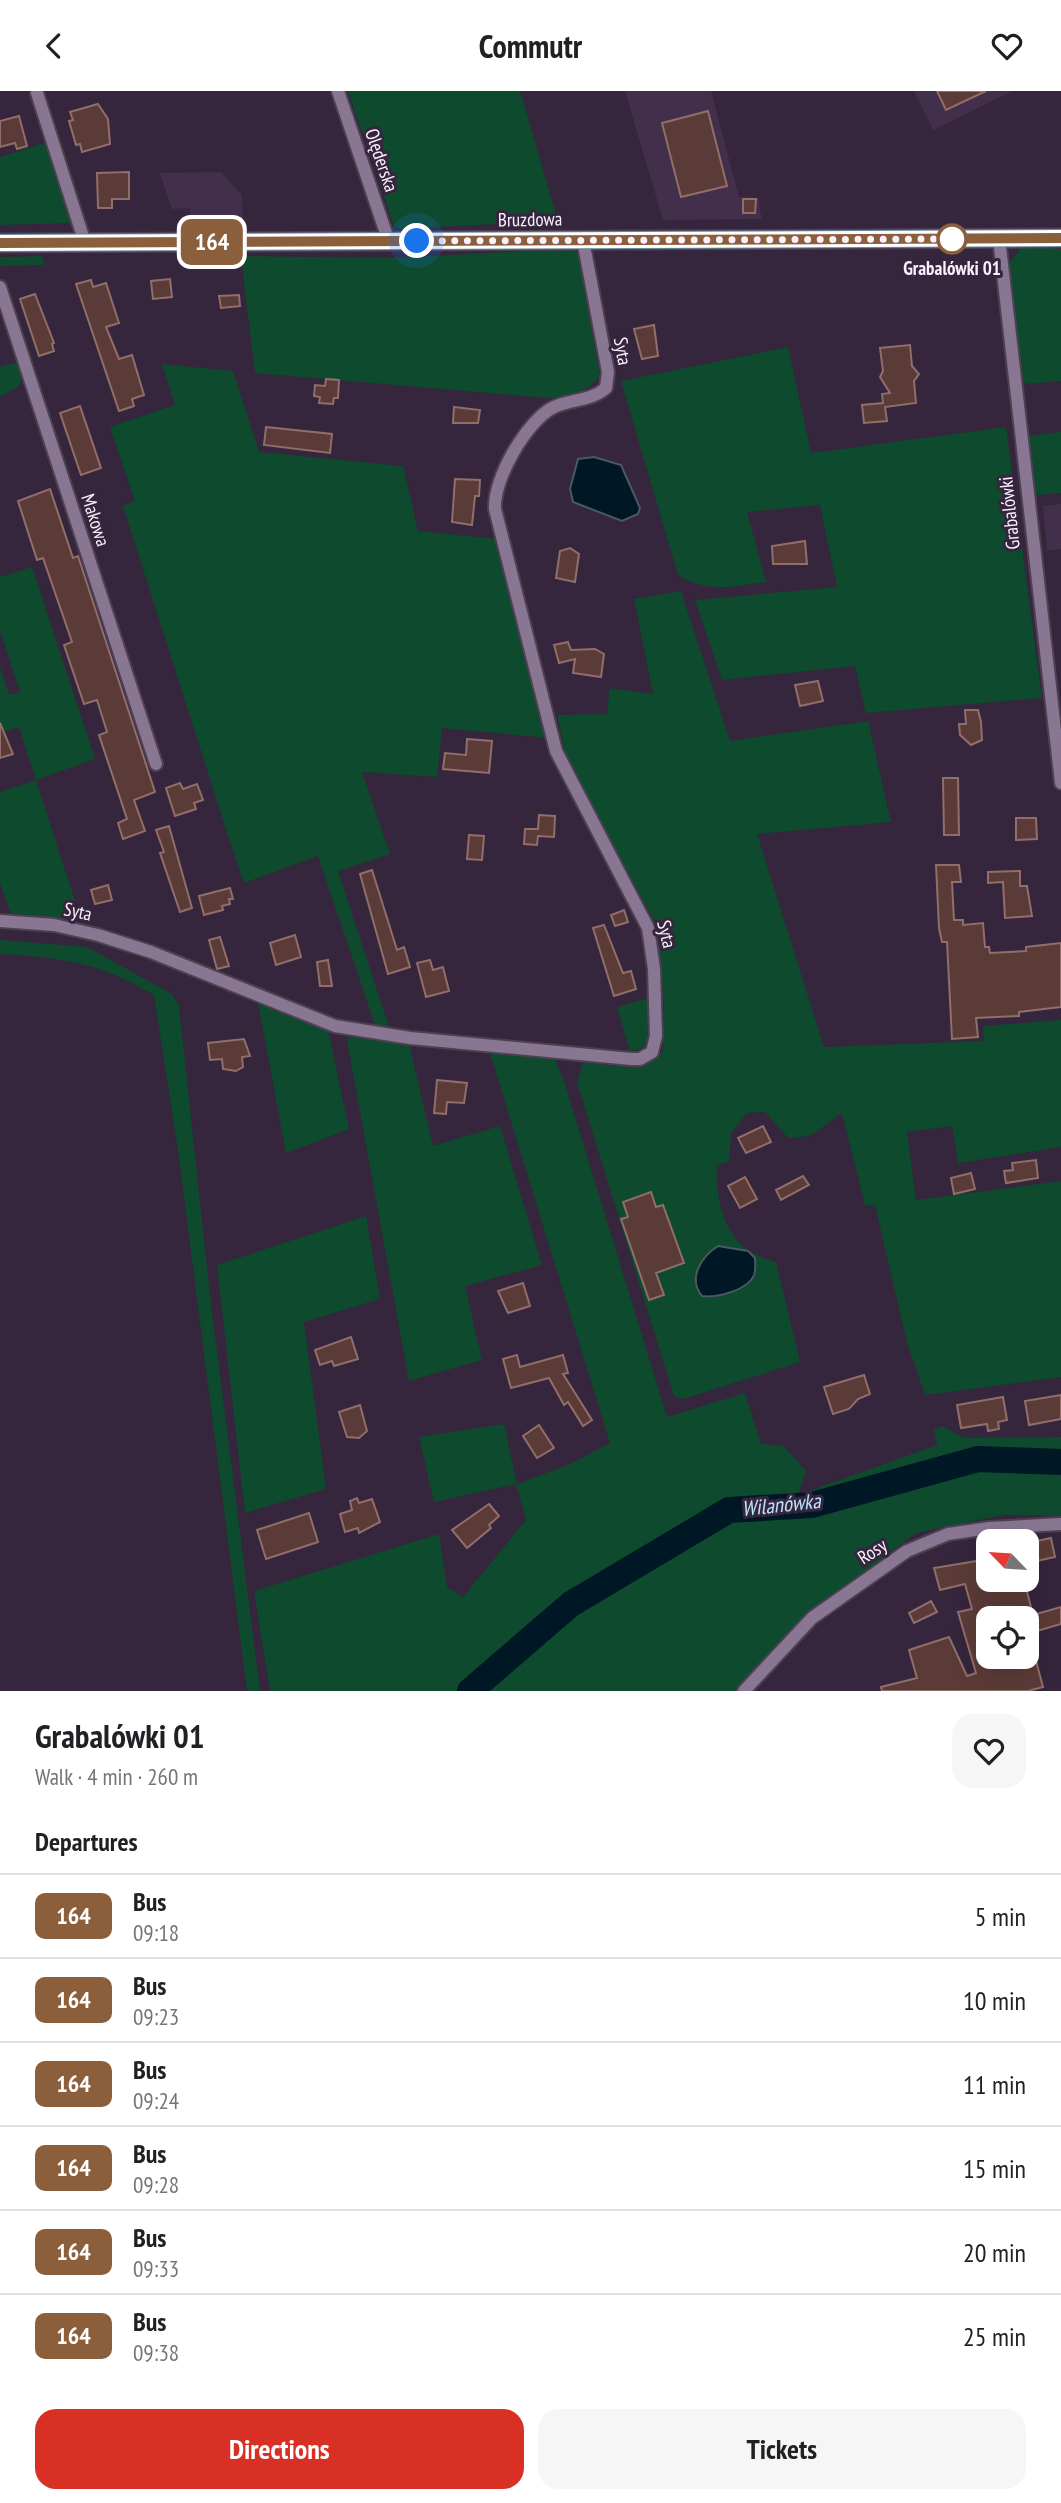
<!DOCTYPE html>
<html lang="en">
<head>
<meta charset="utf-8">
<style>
  :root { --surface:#fff; --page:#f6f6f6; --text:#202124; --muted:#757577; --line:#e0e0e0; --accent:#d93025 }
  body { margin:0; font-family:"PT Sans Narrow",sans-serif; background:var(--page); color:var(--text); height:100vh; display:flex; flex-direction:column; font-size:26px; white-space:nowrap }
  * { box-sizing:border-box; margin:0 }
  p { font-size:23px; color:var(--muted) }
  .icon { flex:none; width:38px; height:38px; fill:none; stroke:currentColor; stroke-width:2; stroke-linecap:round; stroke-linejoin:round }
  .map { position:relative; height:1600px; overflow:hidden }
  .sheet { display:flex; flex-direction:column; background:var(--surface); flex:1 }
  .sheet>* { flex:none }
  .badge { padding:0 14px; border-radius:10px; font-size:24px; line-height:46px }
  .needle { width:46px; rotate:295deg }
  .fabs { position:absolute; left:976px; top:1438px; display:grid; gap:14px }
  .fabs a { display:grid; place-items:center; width:63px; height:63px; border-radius:14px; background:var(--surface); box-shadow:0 7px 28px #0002; font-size:35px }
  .you { position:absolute; width:35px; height:35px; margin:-18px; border:5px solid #fff; border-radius:50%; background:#1a73e8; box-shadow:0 0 0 10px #1a73e833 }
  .map>.badge { position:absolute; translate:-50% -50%; box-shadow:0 0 0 4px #fff }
  h2 { padding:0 35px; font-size:26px; line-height:63px }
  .round { display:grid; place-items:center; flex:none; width:74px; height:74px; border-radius:21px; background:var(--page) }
  .summary { display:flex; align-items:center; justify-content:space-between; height:119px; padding:0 35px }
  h1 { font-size:33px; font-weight:700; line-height:52px }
  .primary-button { display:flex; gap:14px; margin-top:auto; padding:14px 35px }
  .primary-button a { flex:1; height:80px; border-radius:21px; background:var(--accent); color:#fff; font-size:28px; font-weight:700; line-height:80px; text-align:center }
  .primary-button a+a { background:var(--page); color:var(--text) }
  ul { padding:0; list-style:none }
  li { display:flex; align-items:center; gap:21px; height:84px; padding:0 35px; border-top:2px solid var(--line) }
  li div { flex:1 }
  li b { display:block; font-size:26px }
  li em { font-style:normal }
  li .badge { min-width:77px; font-weight:700; text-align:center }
  header { display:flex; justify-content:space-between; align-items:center; height:91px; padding:0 35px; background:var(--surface); font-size:32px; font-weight:700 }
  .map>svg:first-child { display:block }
</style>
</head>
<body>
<header><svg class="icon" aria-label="back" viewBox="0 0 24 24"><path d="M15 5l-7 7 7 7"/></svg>Commutr<svg class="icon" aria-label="heart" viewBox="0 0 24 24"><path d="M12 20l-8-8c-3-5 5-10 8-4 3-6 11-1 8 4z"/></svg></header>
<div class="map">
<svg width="1061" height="1600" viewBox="0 0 1061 1600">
  <rect width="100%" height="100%" fill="#35253d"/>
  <!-- built -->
  <g fill="#422f4c">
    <path d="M625,0H711L739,106L759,107L760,122L764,128L663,129Z"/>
    <path d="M914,0H1013L933,39Z"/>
    <path d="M221,81L242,104L243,132L224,131L221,126L190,130V117L172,118L160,82Z"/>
    <path d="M1061,413V458L1047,460L1043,415Z"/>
  </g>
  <!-- green -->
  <g fill="#0e4a2d" fill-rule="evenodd">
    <path d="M348,0H520L558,130L395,138Z"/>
    <path d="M47,51L74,132L0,134V66Z"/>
    <path d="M1022,156L1061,158V290L1027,293L1022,289L1009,173Z"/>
    <path d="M573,157L579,166L600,286L589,296L569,306L547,307L255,282L241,165L400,167Z"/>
    <path d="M42,165L45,174L0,175V166Z"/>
    <path d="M788,256L811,362L1006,336L1042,607L866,622L855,575L722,589L695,509L837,496L820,414L747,421L766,491C731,495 710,503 678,484L621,290Z"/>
    <path d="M18,271L22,285L19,295L0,306V276Z"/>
    <path d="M162,273L233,280L259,361L403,375L418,440L496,448L549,647L442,637L437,686L362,681L390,763L338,780L390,939L376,937L318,765L244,792L231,754L123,415L135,410L110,336L175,314Z"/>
    <path d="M1061,341V402L1037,404L1032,397L1027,345Z"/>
    <path d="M32,476L95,668L36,689L81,829L11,824L0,792V701L36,689L19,636L0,642V576L9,604L20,601L0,539V486Z"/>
    <path d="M681,500L730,650L868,630L891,731L757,743L824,956L984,950L983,935L1061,929V1056L958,1072L952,1035L907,1041L916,1109L1061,1090V1286L925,1304L907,1252L875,1114H865L842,1022L810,1045L788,1047L765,1021L747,1022L731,1042L729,1071L717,1074C715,1103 723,1144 750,1160C757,1165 767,1168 776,1171L800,1271L683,1308L674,1305L577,991L583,971C618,975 633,981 663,961L664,915L657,834L567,672L557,624L608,623L609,597L653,603L634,508ZM705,1164L755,1167V1183L748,1194L696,1195Z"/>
    <path d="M0,849L87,856L172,903L179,915L211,1213L260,1600H247L179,1066L154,904C98,871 64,867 0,863Z"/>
    <path d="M649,907L650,939L644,956L630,961L617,916Z"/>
    <path d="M258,911L328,939L349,1038L286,1062Z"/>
    <path d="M352,944L409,953L433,1055L500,1035L542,1174L465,1195L482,1269L409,1290L347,949Z"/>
    <path d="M489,959L554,967L563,987L667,1326L745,1302L761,1353L784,1355L806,1380L798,1404L937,1354L934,1338L943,1335L964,1347L1061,1346V1425L1004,1424L916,1442L805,1525L736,1600H270L254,1500L439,1443L447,1496L463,1506L526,1429L516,1393L434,1411L419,1346L504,1333L517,1393L570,1373L610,1352Z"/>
    <path d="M366,1125L380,1208L304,1231L326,1398L245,1422L217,1174Z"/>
  </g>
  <!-- water -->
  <g fill="#001725" stroke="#4b5866" stroke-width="2">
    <path d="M594,366L621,374L640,417L638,423L622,430L573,411L570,398L578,368Z"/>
    <path d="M718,1155L748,1160L755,1167C755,1172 756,1180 754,1184C748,1199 717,1207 702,1205C687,1187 702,1165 718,1155Z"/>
  </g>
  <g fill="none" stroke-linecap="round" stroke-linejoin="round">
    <!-- river -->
    <path stroke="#001725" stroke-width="26" d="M470,1600L571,1513L729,1419L812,1414L978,1368L1061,1371"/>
  </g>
  <!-- building -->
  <g fill="#5b3b37" stroke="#916e69" stroke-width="2">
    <path d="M937,0H986L946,19Z"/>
    <path d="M98,13L108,28L110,53L82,61L80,53L76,54L69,30L73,29L70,21Z"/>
    <path d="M708,20L727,95L681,106L662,32Z"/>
    <path d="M19,25L27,55L17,58L15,52L0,56V30Z"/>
    <path d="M129,81V108H112V117H98L97,82Z"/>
    <path d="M743,108H756L755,122H743Z"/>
    <path d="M170,188L172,206L153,208L151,190Z"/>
    <path d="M91,189L93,196L106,192L119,232L106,236L119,268L132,264L144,304L132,308L134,315L119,320L76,193Z"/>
    <path d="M35,203L54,252L52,253L54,260L39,265L20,208Z"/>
    <path d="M239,204L240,215L221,217L219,205Z"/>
    <path d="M654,234L658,265L642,268L634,238Z"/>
    <path d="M910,254L912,275L919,283L914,290L916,312L885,316L887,330L864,332L862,314L883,312L882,303L890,302L880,286L883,280L880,257Z"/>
    <path d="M326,288L339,289L338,307H334L333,313L319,312L320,306L314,305L315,294L325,295Z"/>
    <path d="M80,315L101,377L81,384L60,322Z"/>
    <path d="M454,316L480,319L478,332H453Z"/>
    <path d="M266,336L332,343L330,362L264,354Z"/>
    <path d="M455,388L480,389L479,405H475L472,434L452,431Z"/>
    <path d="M50,398L73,467L78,465L155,701L134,709L145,740L123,748L118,732L127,728L99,644L107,641L97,609L84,613L64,554L72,551L43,467L37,469L18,410Z"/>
    <path d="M805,450L807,473H773L772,455Z"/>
    <path d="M570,457L579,463L575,491L556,487L560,460Z"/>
    <path d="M568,551L571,559L595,558L604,563L601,586L573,582L575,568L559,572L554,554Z"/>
    <path d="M818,590L823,610L800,615L795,594Z"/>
    <path d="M965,619H978L981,631L982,649L971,654L960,644L959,633H966Z"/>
    <path d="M0,632L13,663L0,667Z"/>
    <path d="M467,648L492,650L489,682L443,678L445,662L466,664Z"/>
    <path d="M943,687H958L959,744H944Z"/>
    <path d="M180,692L183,698L197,693L203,709L194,712L196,718L175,725L166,697Z"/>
    <path d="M539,724L555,725L554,746L538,745L537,754L524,753L525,738H538Z"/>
    <path d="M1016,727H1036L1037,748L1016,749Z"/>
    <path d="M169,735L192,817L180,821L160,762L164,761L156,739Z"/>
    <path d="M469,744L484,745L482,769L467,768Z"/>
    <path d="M936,774H959L961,791H952L954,829H963V834L983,832L985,856H989L990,862L1026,860V856L1061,852V916L1019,921V925L976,927L978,946L952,948L947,851H942L939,837Z"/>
    <path d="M372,779L397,859L404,856L410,876L388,883L360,783Z"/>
    <path d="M1020,780V795H1027L1032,825L1005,827L1003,791L988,792V781Z"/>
    <path d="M108,794L112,809L95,813L91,799Z"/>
    <path d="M230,797L233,808H229L230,813L222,815L223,819L204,824L199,805Z"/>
    <path d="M624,819L628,831L615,835L611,824Z"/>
    <path d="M604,834L623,882L631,880L636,898L614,905L593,837Z"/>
    <path d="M295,844L301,866L276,874L270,852Z"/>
    <path d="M220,846L229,875L217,878L209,849Z"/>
    <path d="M328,869L332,895H320L317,871Z"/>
    <path d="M430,869L433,879L443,876L449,900L426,906L417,872Z"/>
    <path d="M244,948L250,965L242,966L243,976L236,980L223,978L222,968L210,969L208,952Z"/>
    <path d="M437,989L467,992L464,1012L447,1011L446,1023L434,1022Z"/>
    <path d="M763,1035L771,1051L746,1062L738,1047Z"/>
    <path d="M1036,1069L1038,1087L1006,1092L1004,1080L1013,1079L1012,1072Z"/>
    <path d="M971,1082L975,1098L954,1103L951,1087Z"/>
    <path d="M803,1085L809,1094L781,1109L776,1099Z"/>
    <path d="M745,1086L757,1108L740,1117L728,1095Z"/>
    <path d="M651,1101L656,1116L663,1114L684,1172L656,1182L664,1204L649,1209L621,1128L628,1126L623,1111Z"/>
    <path d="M523,1192L530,1215L508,1222L498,1200Z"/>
    <path d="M351,1246L358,1268L334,1275L332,1270L320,1274L315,1259Z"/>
    <path d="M517,1264L520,1276L563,1264L568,1282L563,1283L592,1329L583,1335L568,1311L564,1314L549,1287L511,1297L503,1268Z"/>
    <path d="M864,1284L870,1303L858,1308L849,1318L833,1323L824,1296Z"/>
    <path d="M1061,1304V1328L1029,1334L1025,1310Z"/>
    <path d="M1003,1306L1007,1329L998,1331L999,1338L988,1340L987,1333L961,1337L957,1314Z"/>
    <path d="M360,1314L367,1340L359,1347L347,1346L339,1321Z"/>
    <path d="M539,1334L554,1357L537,1367L523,1345Z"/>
    <path d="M357,1407L359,1412L372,1408L380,1431L359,1442L358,1437L345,1441L340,1423L352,1419L350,1410Z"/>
    <path d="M489,1413L499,1425L489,1434L491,1437L467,1457L452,1439Z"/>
    <path d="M309,1422L318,1451L266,1468L257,1439Z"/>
    <path d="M1051,1447L1055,1466L1032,1471L1028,1452Z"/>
    <path d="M989,1468V1489H1024L1033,1524L1061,1516V1533L1027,1543V1528H989V1566H1035L1043,1596L1028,1600H882L881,1596L917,1587L909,1559L949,1546L967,1585L976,1582L958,1521L972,1518L965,1493L940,1499L934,1477Z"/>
    <path d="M931,1510L937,1521L914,1532L909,1522Z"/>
  </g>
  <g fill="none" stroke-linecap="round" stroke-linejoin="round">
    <defs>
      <g id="street">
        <path d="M338,0L389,151"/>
        <path d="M37,2L85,152"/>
        <path d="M999,147L1061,692"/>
        <path d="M0,196L156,673"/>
        <path d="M0,830L54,834L98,844L151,861L335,935L410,947L631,968H640L652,961L656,945L654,878L648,837L556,660L495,418C493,388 527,329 554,316C572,308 591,310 606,297L608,281L583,149"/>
        <path d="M744,1600L812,1527L907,1460L948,1443L989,1437L1061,1433"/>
      </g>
      <path id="secondary" d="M0,152L1061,147"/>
    </defs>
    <!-- street casing -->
    <use href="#street" stroke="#4d4053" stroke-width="16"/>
    <!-- secondary casing -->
    <use href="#secondary" stroke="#4d4053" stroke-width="21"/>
    <!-- street -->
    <use href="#street" stroke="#887692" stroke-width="12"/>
    <!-- secondary -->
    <use href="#secondary" stroke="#6c899d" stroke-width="18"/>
  </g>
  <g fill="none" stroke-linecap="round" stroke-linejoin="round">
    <defs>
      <path id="line" d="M0,152L1061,147"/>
    </defs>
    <!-- line casing -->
    <use href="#line" stroke="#fff" stroke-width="16"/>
    <!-- line -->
    <use href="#line" stroke="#8b5e3c" stroke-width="10"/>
    <!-- walk -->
    <path stroke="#f9f1fd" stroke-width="7" stroke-dasharray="0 12.6" d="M417,150L952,148"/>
  </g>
  <!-- markers -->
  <circle fill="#fff" stroke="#8b5e3c" stroke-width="3.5" cx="952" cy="148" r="14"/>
  <g text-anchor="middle" stroke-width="6" stroke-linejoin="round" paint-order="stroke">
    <!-- street labels -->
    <g font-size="19" fill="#f9f1fd" stroke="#35253d">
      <text transform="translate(382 69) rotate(71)" y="7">Olęderska</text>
      <text transform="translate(530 128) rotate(-1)" y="7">Bruzdowa</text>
      <text transform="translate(623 260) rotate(80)" y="7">Syta</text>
      <text transform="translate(1009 422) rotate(-96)" y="7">Grabalówki</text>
      <text transform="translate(96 429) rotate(72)" y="7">Makowa</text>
      <text transform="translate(78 820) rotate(12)" y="7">Syta</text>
      <text transform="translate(667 843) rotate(77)" y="7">Syta</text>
      <text transform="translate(872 1460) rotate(-33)" y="7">Rosy</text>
    </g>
    <!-- stop labels -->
    <g font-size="19" font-weight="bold" fill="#f9f1fd" stroke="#35253d">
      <text x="952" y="184">Grabalówki 01</text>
    </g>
    <!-- water labels -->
    <g font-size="21" font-style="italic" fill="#bbe3fd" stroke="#35253d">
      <text transform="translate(781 1414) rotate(-6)" y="7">Wilanówka</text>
    </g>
  </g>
</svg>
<div class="fabs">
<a><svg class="needle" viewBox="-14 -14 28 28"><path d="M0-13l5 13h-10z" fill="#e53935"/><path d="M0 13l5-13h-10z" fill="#757577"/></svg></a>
<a><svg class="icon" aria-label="locate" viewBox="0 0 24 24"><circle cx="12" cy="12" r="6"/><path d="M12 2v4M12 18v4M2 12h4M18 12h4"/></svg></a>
</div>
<div class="you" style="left:417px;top:150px"></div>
<b class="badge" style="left:212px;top:151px;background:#8b5e3c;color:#fff">164</b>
</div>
<section class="sheet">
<div class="summary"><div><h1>Grabalówki 01</h1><p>Walk · 4 min · 260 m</p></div><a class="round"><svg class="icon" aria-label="heart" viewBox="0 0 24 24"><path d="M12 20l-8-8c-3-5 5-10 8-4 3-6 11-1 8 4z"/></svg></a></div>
<h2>Departures</h2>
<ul>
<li><span class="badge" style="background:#8b5e3c;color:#fff">164</span><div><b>Bus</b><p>09:18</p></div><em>5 min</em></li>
<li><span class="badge" style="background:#8b5e3c;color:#fff">164</span><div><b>Bus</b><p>09:23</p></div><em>10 min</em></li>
<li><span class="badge" style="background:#8b5e3c;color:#fff">164</span><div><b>Bus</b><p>09:24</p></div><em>11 min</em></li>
<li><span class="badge" style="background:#8b5e3c;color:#fff">164</span><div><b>Bus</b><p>09:28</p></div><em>15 min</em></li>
<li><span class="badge" style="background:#8b5e3c;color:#fff">164</span><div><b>Bus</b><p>09:33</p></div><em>20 min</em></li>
<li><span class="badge" style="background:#8b5e3c;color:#fff">164</span><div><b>Bus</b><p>09:38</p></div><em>25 min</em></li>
</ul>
<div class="primary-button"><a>Directions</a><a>Tickets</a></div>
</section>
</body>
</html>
